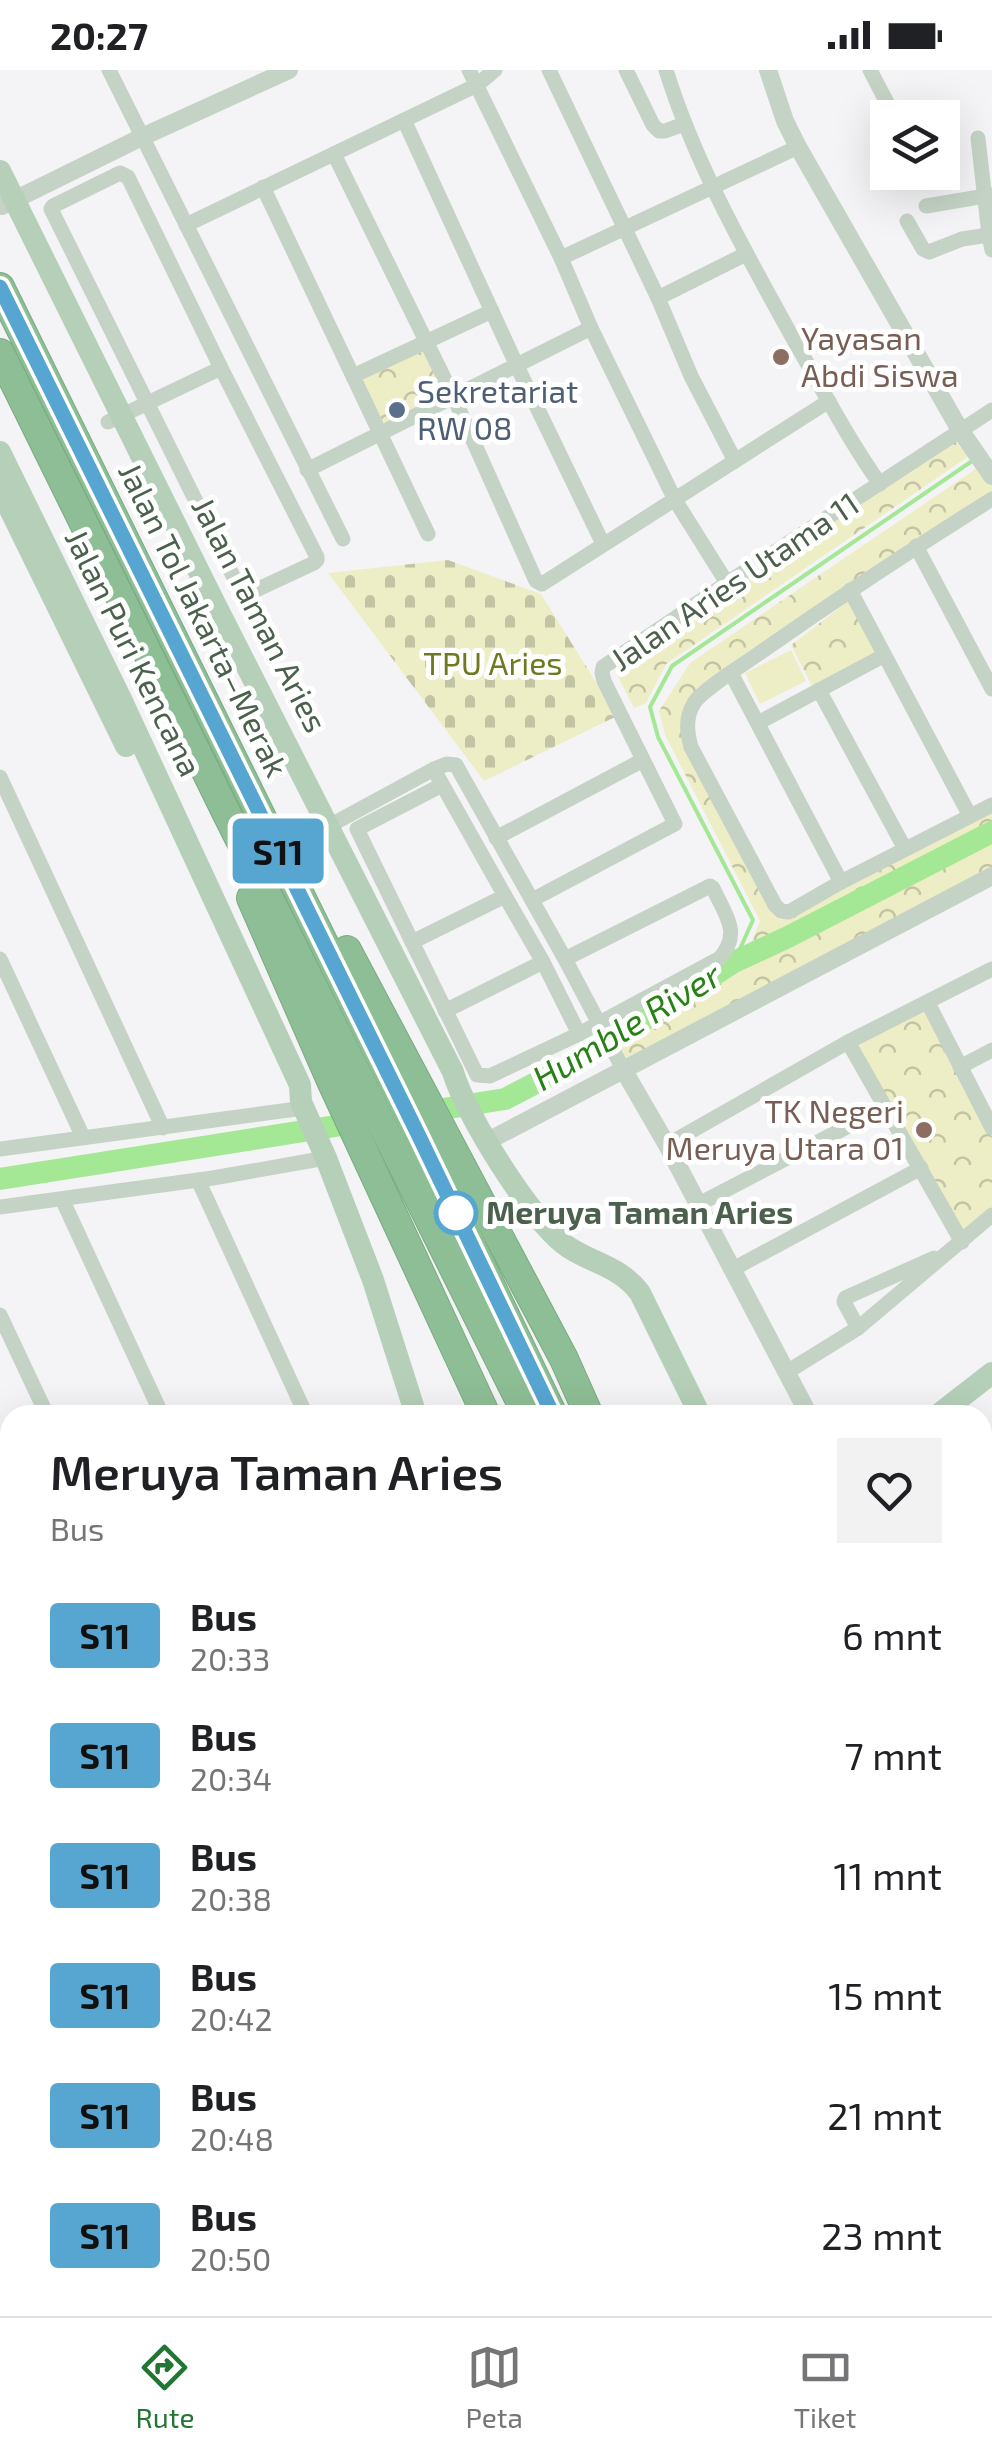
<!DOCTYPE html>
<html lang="id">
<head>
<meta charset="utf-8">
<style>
  :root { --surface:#fff; --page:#f2f2f2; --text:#202124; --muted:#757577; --line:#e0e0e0; --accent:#237534 }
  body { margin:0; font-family:"Exo 2",sans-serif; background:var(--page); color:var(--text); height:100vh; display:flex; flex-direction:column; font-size:38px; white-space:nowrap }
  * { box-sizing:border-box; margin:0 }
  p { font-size:32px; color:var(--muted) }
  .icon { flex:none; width:55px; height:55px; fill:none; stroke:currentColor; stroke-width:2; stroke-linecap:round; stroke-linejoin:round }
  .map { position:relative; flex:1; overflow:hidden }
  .panel { position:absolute; left:0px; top:1335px; width:992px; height:912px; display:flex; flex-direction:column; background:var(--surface); border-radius:30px 30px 0 0; box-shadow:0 10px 40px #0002 }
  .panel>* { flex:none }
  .badge { padding:0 20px; border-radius:8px; font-size:35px; line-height:65px }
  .controls { position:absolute; left:870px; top:30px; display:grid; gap:20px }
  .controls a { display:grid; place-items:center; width:90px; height:90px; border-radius:0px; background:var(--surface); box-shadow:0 10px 40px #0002; font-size:50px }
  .map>.badge { position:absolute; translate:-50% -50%; box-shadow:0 0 0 5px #fff }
  .round { display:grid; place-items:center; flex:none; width:105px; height:105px; border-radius:0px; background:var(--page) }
  .overview { display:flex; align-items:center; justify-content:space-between; height:170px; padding:0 50px }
  h1 { font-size:48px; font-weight:600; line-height:75px }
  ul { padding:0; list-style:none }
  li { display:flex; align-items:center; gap:30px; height:120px; padding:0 50px }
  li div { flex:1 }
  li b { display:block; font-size:38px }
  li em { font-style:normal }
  li .badge { min-width:110px; font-weight:700; text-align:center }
  .status { display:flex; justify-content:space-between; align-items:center; height:70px; padding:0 50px; background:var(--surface); direction:ltr }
  .status svg { height:28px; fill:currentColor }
  .dock { display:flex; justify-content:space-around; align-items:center; height:140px; border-top:2px solid var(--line); background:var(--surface); font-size:28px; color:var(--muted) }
  .dock a { display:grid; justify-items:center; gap:5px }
  .dock .active { color:var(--accent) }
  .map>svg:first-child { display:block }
</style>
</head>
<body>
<div class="status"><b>20:27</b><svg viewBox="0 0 49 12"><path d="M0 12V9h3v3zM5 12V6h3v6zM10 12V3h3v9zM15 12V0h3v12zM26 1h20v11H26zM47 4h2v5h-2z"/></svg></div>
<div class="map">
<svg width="992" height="2246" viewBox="0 0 992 2246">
  <defs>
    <pattern id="cemetery-stones" width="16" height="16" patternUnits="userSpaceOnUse" patternTransform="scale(2.5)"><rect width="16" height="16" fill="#eeeec6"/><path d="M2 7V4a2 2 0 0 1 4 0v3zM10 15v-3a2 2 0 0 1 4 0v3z" fill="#c3c4a3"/></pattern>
    <pattern id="park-crowns" width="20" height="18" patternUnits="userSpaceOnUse" patternTransform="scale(2.5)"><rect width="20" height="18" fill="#eeeec6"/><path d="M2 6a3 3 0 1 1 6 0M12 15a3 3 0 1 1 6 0" fill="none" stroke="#c3c4a3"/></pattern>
  </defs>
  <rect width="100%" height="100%" fill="#f4f3f5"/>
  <!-- cemetery -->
  <path fill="url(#cemetery-stones)" d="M448,490L541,524L617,646L484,711L328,503Z"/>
  <!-- park -->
  <g fill="url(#park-crowns)">
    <path d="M424,275L445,323L385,356L360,305Z"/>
    <path d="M954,370L969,386L666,594L646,633L634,638L613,597Z"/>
    <path d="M980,396L992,413V422L699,620L691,684L780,850L992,743V756L748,881L760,851L665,665L659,641L690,593Z"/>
    <path d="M850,530L877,583L813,618L791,575Z"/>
    <path d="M992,766V797L628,991L616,974L739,895Z"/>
    <path d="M924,937L992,1067V1142L964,1167L855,974Z"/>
  </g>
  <!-- pitch -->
  <path fill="#eeeec6" d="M791,580L806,611L760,634L745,603Z"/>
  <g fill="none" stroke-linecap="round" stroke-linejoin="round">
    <!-- stream -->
    <path stroke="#a4e896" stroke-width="4" d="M734,892L753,850L658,667L650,637L672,596L975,389"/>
    <!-- river -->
    <g stroke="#a4e896" stroke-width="22">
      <path d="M418,1043L505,1029L588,986L734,892L788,867L992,762"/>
      <path d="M0,1109L367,1051"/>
    </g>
    <defs>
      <g id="motorway">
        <path d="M0,217L417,1062L553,1345"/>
        <path d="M0,283L227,744L527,1345"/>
        <path d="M251,828L332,1013L486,1345"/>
        <path d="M347,880L564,1289L589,1345"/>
        <path d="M939,2238L942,2246"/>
        <path d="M968,2238L972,2246"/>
      </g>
    </defs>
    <!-- motorway casing -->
    <use href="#motorway" stroke="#79aa80" stroke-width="30"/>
    <!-- minor -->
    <g stroke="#c5d3c6" stroke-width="15">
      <path d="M109,0L343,469"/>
      <path d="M469,0L561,188L591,258L675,430L727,513"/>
      <path d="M549,0L658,228L691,306L735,391"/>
      <path d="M626,0L653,55L659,61H665L684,54"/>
      <path d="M666,0C695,93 743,178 790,263C819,313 846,366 880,414"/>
      <path d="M870,0L895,48"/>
      <path d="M404,50L517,296L603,474"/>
      <path d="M978,68L989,165"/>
      <path d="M334,84L454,328L536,511L542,514L829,331"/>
      <path d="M120,103L128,107L221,298L317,487V490L314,493L254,521L239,518L51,139L53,136Z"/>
      <path d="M263,117L428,464"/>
      <path d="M926,136L992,125"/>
      <path d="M907,151L923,179L929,182L962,169L989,165L992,180"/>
      <path d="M186,155L477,15L495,0"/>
      <path d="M561,188L798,77"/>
      <path d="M658,228L746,184"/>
      <path d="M353,306L492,241"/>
      <path d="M108,352L221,298"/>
      <path d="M307,400L591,258"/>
      <path d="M992,429C914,478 837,529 761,582C745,594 704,618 694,633C685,648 687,662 691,677L775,835L781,841L789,842L841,812L992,735"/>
      <path d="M916,476L992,619"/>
      <path d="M850,520L970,746"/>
      <path d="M731,603L841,812"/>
      <path d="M819,620L905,779"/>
      <path d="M758,653L883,586"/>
      <path d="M0,707L163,1058"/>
      <path d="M442,715L357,759L477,1005L490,1006L579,964L720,888C742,862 725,845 713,818L710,816L565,889"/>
      <path d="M316,763L434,699L447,694L456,695L565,889L623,999"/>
      <path d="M496,768L643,690"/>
      <path d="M532,830L675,754L604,611L602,603L603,597L727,513L992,340"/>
      <path d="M412,872L505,826L438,707"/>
      <path d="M0,889L83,1067"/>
      <path d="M543,892L579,964"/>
      <path d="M928,933L992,1058"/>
      <path d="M445,941L543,892L505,826"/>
      <path d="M848,972L962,1172"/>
      <path d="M960,997L992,980"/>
      <path d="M667,1075L848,972L992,899"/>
      <path d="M0,1079L304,1038"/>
      <path d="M198,1110L306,1345"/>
      <path d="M62,1129L162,1345"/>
      <path d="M699,1134L885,1037"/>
      <path d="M0,1137L213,1108L326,1088"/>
      <path d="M733,1199L921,1098"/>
      <path d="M0,1245L47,1345"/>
      <path d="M858,1258L844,1232L845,1228L934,1188"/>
      <path d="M787,1302L858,1258L992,1145"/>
      <path d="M0,1511L10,1532"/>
      <path d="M982,1631L992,1654"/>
      <path d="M0,1788L10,1810"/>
      <path d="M166,2238L168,2246"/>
      <path d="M234,2246L254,2238"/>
    </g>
    <!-- tertiary -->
    <g stroke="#c5d3c6" stroke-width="18">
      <path d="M768,0L785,51L798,77L960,360L992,406"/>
      <path d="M2,136L142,67L289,0"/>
      <path d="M623,999L667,1075L809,1345"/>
      <path d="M488,1071L992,806"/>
      <path d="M982,2122L992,2145"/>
    </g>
    <!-- primary -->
    <g stroke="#b5cfb8" stroke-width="22">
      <path d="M0,101L213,530L453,1002C465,1044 532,1152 568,1177C594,1194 621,1197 640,1223L700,1345"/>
      <path d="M0,382L121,629L300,1015L301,1032L326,1088L373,1210L416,1345"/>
      <path d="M0,419L126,676"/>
      <path d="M938,1345L992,1303"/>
      <path d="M982,1452L992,1375"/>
      <path d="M982,1515L992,1524"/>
      <path d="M982,1555L992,1549"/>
      <path d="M0,1840L10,1838"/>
      <path d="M0,1873L10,1869"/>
      <path d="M348,2238L354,2246"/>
      <path d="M864,2238L867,2246"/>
      <path d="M890,2238L894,2246"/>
      <path d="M445,2246L467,2238"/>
    </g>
    <!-- motorway -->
    <use href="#motorway" stroke="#8ebe95" stroke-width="28"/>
  </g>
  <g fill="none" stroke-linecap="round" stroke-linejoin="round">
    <defs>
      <path id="line" d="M0,217L417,1062L553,1345"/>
    </defs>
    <!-- line casing -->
    <use href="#line" stroke="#fff" stroke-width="22"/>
    <!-- line -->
    <use href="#line" stroke="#57a6d2" stroke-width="15"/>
  </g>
  <!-- markers -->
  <g fill="#8d6e63" stroke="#fff" stroke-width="4">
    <circle cx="781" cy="287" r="10"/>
    <circle cx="924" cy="1060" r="10"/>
  </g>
  <circle fill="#5c6f8a" stroke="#fff" stroke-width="4" cx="397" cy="340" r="10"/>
  <circle fill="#fff" stroke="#57a6d2" stroke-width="5" cx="456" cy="1143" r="20"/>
  <g text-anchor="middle" stroke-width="10" stroke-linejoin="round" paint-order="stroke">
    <!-- education labels -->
    <g font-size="32" fill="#785e54" stroke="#fff" text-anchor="start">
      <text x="801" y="280">Yayasan<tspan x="801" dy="37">Abdi Siswa</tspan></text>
      <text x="904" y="1053" text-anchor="end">TK Negeri<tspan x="904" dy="37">Meruya Utara 01</tspan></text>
    </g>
    <!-- service labels -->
    <g font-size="32" fill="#4e5e75" stroke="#fff" text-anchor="start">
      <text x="417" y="333">Sekretariat<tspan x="417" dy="37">RW 08</tspan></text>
    </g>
    <!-- street labels -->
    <g font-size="32" fill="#4b604d" stroke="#fff">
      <text transform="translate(735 512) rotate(-34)" y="11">Jalan Aries Utama 11</text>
      <text transform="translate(259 545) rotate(63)" y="11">Jalan Taman Aries</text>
      <text transform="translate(203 550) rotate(64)" y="11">Jalan Tol Jakarta–Merak</text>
      <text transform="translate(133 583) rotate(64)" y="11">Jalan Puri Kencana</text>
    </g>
    <!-- park labels -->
    <g font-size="32" fill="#6e7a1d" stroke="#fff">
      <text x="493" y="605">TPU Aries</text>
    </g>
    <!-- stop labels -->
    <g font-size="32" font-weight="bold" fill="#4b604d" stroke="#fff" text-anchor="start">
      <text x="486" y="1154">Meruya Taman Aries</text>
    </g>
    <!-- water labels -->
    <g font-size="35" font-style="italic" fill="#278215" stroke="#fff">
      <text transform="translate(627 957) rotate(-31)" y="12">Humble River</text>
    </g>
  </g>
</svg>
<div class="controls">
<a><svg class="icon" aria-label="layers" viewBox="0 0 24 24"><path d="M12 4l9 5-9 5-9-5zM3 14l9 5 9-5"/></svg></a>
</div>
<b class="badge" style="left:278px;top:781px;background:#57a6d2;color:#111">S11</b>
<section class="panel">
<div class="overview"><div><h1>Meruya Taman Aries</h1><p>Bus</p></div><a class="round"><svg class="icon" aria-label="heart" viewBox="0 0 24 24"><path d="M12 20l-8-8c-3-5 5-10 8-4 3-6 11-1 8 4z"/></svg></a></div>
<ul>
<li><span class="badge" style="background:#57a6d2;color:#111">S11</span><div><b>Bus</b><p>20:33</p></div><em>6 mnt</em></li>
<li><span class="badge" style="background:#57a6d2;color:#111">S11</span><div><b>Bus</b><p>20:34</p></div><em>7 mnt</em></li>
<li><span class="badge" style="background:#57a6d2;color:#111">S11</span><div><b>Bus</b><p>20:38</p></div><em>11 mnt</em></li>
<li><span class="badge" style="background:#57a6d2;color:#111">S11</span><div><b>Bus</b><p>20:42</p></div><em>15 mnt</em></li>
<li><span class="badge" style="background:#57a6d2;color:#111">S11</span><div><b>Bus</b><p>20:48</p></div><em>21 mnt</em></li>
<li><span class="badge" style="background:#57a6d2;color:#111">S11</span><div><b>Bus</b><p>20:50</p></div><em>23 mnt</em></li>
</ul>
</section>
</div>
<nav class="dock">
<a class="active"><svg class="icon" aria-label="directions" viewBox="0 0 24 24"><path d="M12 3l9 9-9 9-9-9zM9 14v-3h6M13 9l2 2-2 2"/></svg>Rute</a>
<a><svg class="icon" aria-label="map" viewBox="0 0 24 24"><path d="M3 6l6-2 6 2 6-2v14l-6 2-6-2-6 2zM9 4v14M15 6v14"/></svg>Peta</a>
<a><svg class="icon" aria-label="tickets" viewBox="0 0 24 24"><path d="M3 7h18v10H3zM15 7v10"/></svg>Tiket</a>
</nav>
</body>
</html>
